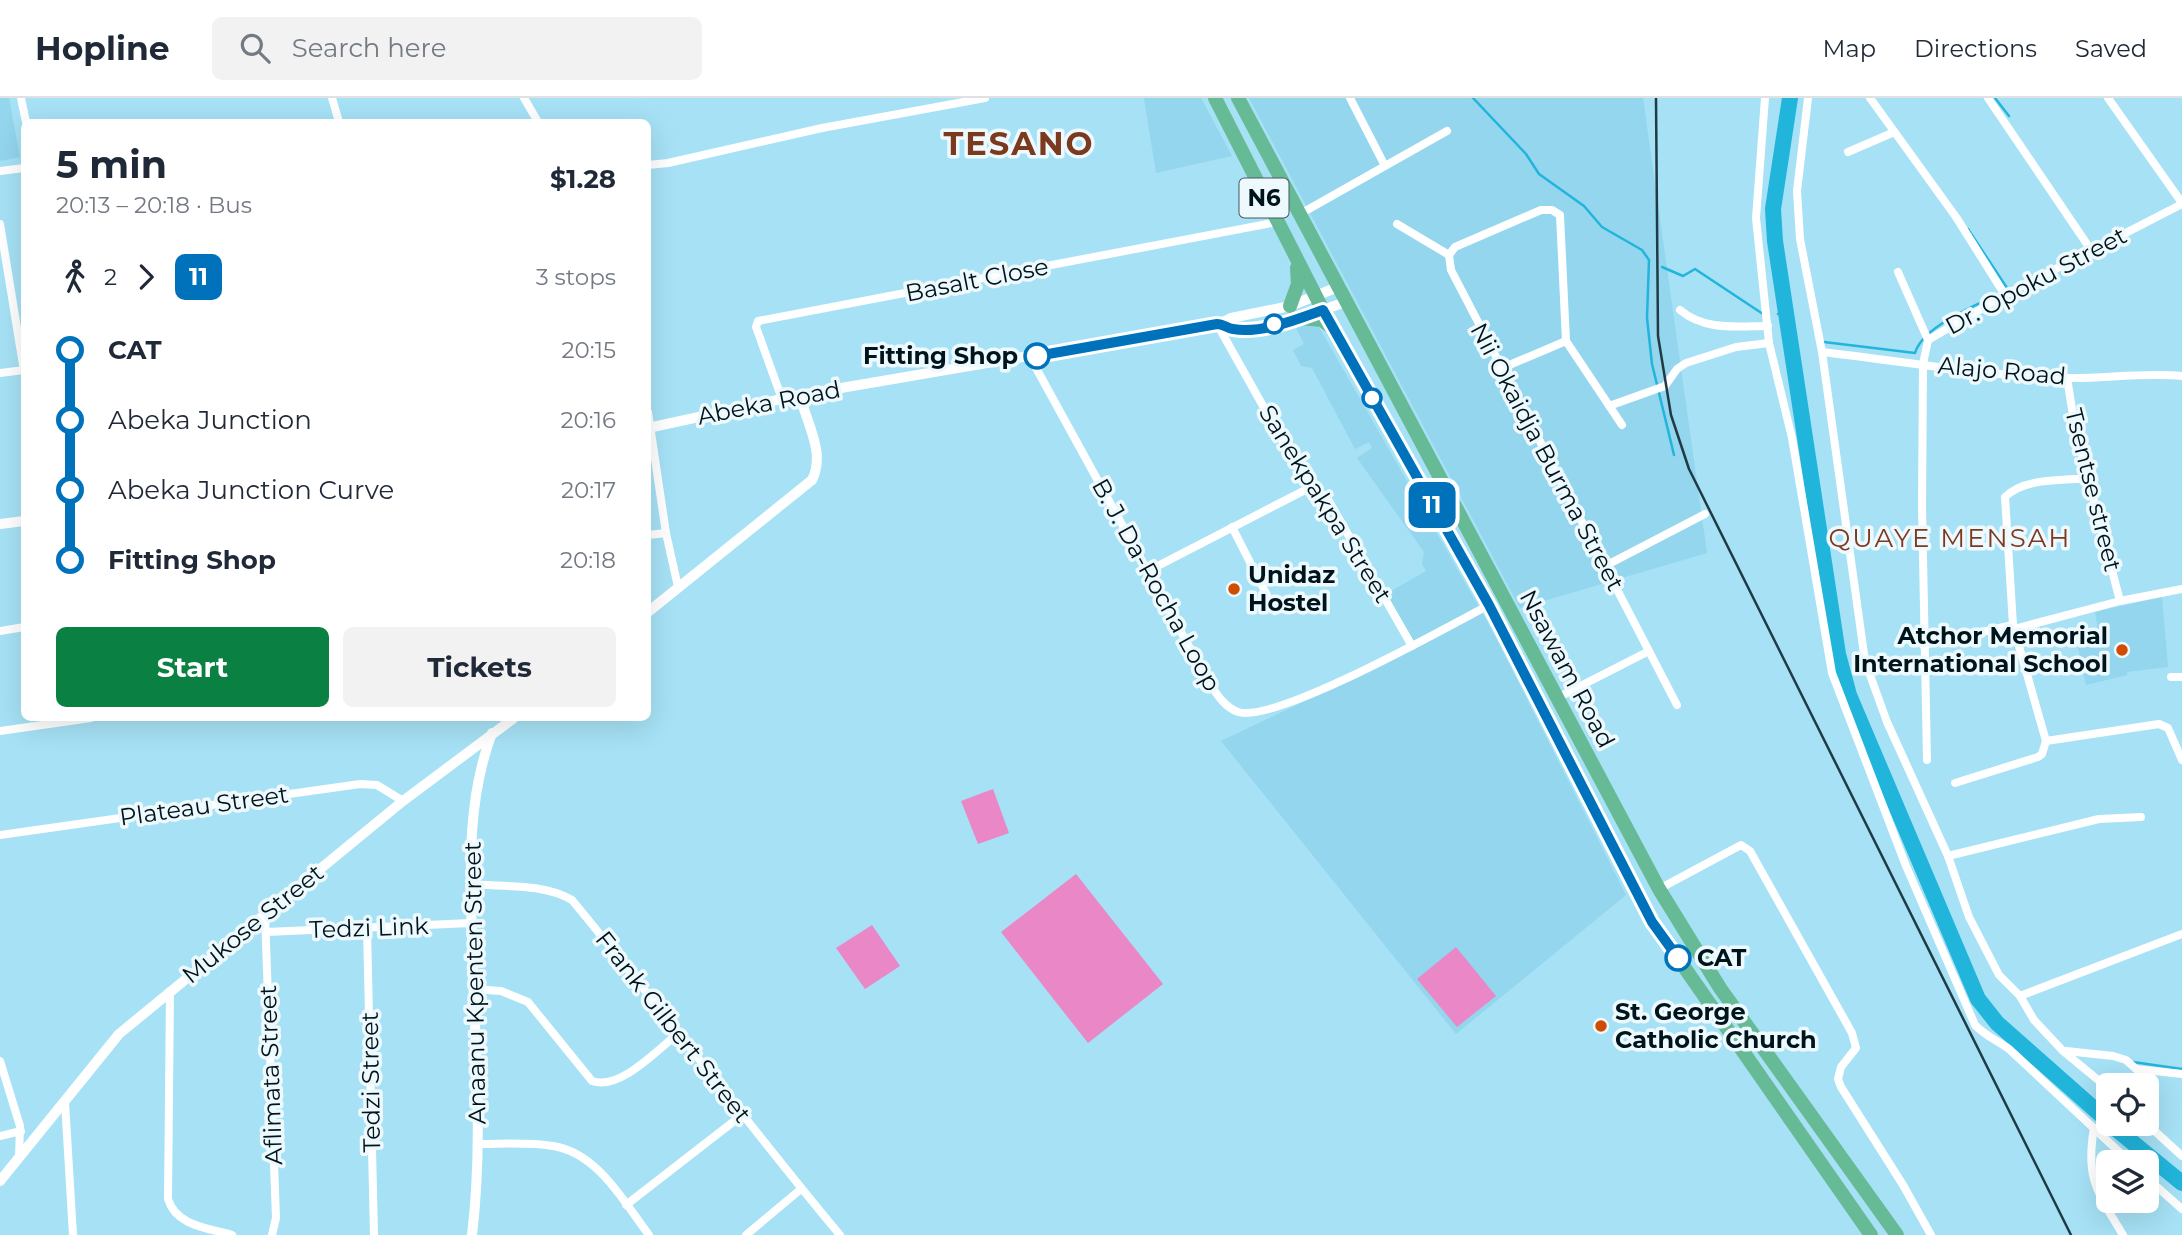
<!DOCTYPE html>
<html lang="en">
<head>
<meta charset="utf-8">
<style>
  :root { --surface:#fff; --page:#f2f2f3; --text:#1f2937; --muted:#747a83; --line:#e0e1e3; --accent:#0b8043 }
  body { margin:0; font-family:Montserrat,sans-serif; background:var(--page); color:var(--text); height:100vh; display:flex; flex-direction:column; font-size:26px; white-space:nowrap }
  * { box-sizing:border-box; margin:0 }
  p { font-size:23px; color:var(--muted) }
  .icon { flex:none; width:38px; height:38px; fill:none; stroke:currentColor; stroke-width:2; stroke-linecap:round; stroke-linejoin:round }
  .map { position:relative; flex:1; overflow:hidden }
  .side { position:absolute; left:21px; top:21px; width:630px; height:602px; display:flex; flex-direction:column; background:var(--surface); border-radius:10px; box-shadow:0 7px 28px #0002 }
  .side>* { flex:none }
  .badge { padding:0 14px; border-radius:10px; font-size:24px; line-height:46px }
  .buttons { position:absolute; left:2096px; top:975px; display:grid; gap:14px }
  .buttons a { display:grid; place-items:center; width:63px; height:63px; border-radius:10px; background:var(--surface); box-shadow:0 7px 28px #0002; font-size:35px }
  .map>.badge { position:absolute; translate:-50% -50%; box-shadow:0 0 0 4px #fff }
  .legs { display:flex; align-items:center; gap:10px; height:77px; padding:0 35px; font-size:23px }
  .legs p { margin-inline-start:auto }
  .head { display:flex; align-items:center; justify-content:space-between; height:119px; padding:0 35px }
  h1 { font-size:38px; font-weight:700; line-height:52px }
  .button { display:flex; gap:14px; margin-top:auto; padding:14px 35px }
  .button a { flex:1; height:80px; border-radius:10px; background:var(--accent); color:#fff; font-size:28px; font-weight:700; line-height:80px; text-align:center }
  .button a+a { background:var(--page); color:var(--text) }
  ul { padding:0 35px; list-style:none }
  li { display:flex; align-items:center; gap:24px; height:70px; font-size:26px }
  li i { display:grid; place-items:center; width:10px; height:100%; margin:0 9px; background:currentColor }
  li i::after { content:''; width:18px; height:18px; margin:-9px; border:5px solid; border-radius:50%; background:var(--surface) }
  li p { margin-inline-start:auto }
  li:first-child i { background:linear-gradient(#0000 50%,currentColor 0) }
  li:last-child i { background:linear-gradient(currentColor 50%,#0000 0) }
  header { display:flex; align-items:center; gap:42px; box-sizing:border-box; height:98px; padding:0 35px; background:var(--surface); border-bottom:2px solid var(--line) }
  header strong { font-size:33px }
  nav { display:flex; gap:38px; margin-inline-start:auto; font-size:24px }
  .search { width:490px; height:63px; background:var(--page); display:flex; align-items:center; gap:18px; box-sizing:border-box; padding:0 24px; border-radius:10px; color:var(--muted); font-size:26px }
  .map>svg:first-child { display:block }
</style>
</head>
<body>
<header>
<strong>Hopline</strong>
<div class="search"><svg class="icon" aria-label="search" viewBox="0 0 24 24"><circle cx="10" cy="10" r="6"/><path d="M15 15l6 6"/></svg>Search here</div>
<nav><a>Map</a><a>Directions</a><a>Saved</a></nav>
</header>
<div class="map">
<svg width="2182" height="1137" viewBox="0 0 2182 1137">
  <rect width="100%" height="100%" fill="#a6e1f5"/>
  <!-- built -->
  <g fill="#93d6ee">
    <path d="M0,0H9L20,59L0,63Z"/>
    <path d="M1144,0H1201L1232,58L1156,75Z"/>
    <path d="M1249,0H1643L1707,455L1520,510Z"/>
    <path d="M1315,222L1492,532L1626,797L1456,936L1221,643L1416,550L1386,496L1426,473L1422,466L1424,454L1357,360L1372,350L1369,344L1355,351L1312,270L1301,268L1293,252L1304,246L1295,228Z"/>
    <path d="M2162,499L2168,569L2127,574V577L2086,587L2075,535L2098,531L2095,514Z"/>
  </g>
  <!-- green -->
  <g fill="#ea87c7">
    <path d="M993,691L1009,735L978,746L961,703Z"/>
    <path d="M1076,776L1163,886L1088,945L1001,834Z"/>
    <path d="M872,827L900,868L865,891L836,850Z"/>
    <path d="M1456,849L1496,898L1457,929L1417,881Z"/>
  </g>
  <g fill="none" stroke-linecap="round" stroke-linejoin="round">
    <!-- stream -->
    <g stroke="#22b5dc" stroke-width="2.5">
      <path d="M1473,0L1526,56L1539,76L1584,108L1602,129L1642,152L1649,162L1647,220L1652,266L1674,357"/>
      <path d="M1995,0L2009,18"/>
      <path d="M1968,131L2007,190"/>
      <path d="M1662,169L1683,178L1695,171L1763,216"/>
      <path d="M1778,216L1787,215"/>
      <path d="M1824,244L1915,255C1923,228 1974,209 1998,196"/>
      <path d="M2133,964L2182,971"/>
    </g>
    <!-- river -->
    <g stroke="#22b5dc" stroke-width="16">
      <path d="M1790,0L1773,111L1775,143L1838,556L1849,597L1978,901L1997,925L2109,1024"/>
      <path d="M2110,1026L2182,1085"/>
    </g>
    <!-- minor -->
    <g stroke="#fff" stroke-width="8">
      <path d="M21,0L26,24"/>
      <path d="M332,0L339,24"/>
      <path d="M524,0L538,24"/>
      <path d="M1350,0L1384,66"/>
      <path d="M1765,0L1756,120L1769,245L1792,340L1832,575L1906,768L1975,927C1984,937 1998,943 2009,951L2130,1064"/>
      <path d="M1808,0L1797,93L1800,141L1822,254L1865,563L1887,624L1948,758L1969,819L1999,877L2020,898L2034,922L2063,953L2109,991"/>
      <path d="M1870,0L1956,119L2005,197"/>
      <path d="M1988,0L2091,152"/>
      <path d="M2108,0L2182,105"/>
      <path d="M1848,54L1892,35"/>
      <path d="M648,67L668,65L822,30L985,0"/>
      <path d="M0,73L24,70"/>
      <path d="M1300,116L1447,33"/>
      <path d="M0,126L24,273"/>
      <path d="M1397,126L1449,157"/>
      <path d="M1898,174L1928,242"/>
      <path d="M1680,212C1705,233 1736,228 1768,228"/>
      <path d="M1217,226L1309,390L1326,398L1412,548"/>
      <path d="M1822,254C1902,263 1983,278 2064,280C2103,281 2142,274 2182,278"/>
      <path d="M1030,259L1208,583C1216,595 1224,609 1238,614C1275,626 1449,528 1489,507"/>
      <path d="M1500,271L1566,243"/>
      <path d="M0,275L24,272"/>
      <path d="M2067,280L2075,330L2120,503"/>
      <path d="M782,301L756,229L758,223L1277,124"/>
      <path d="M1609,308L1665,288L1677,271L1686,265L1736,249L1769,245"/>
      <path d="M648,314L666,435L678,489"/>
      <path d="M1622,327L1566,243L1560,117L1552,112H1541L1455,149L1449,157L1451,172L1677,607"/>
      <path d="M2090,380C2063,383 2025,379 2005,399L2013,527L2046,643L2159,626L2168,630L2182,662"/>
      <path d="M1232,429L1275,513"/>
      <path d="M648,437L666,435"/>
      <path d="M1605,468L1705,416"/>
      <path d="M1148,473L1309,390"/>
      <path d="M2014,531L2120,503L2182,491"/>
      <path d="M0,533L24,529"/>
      <path d="M1923,547L2013,527"/>
      <path d="M2171,579H2182"/>
      <path d="M1557,600L1649,553"/>
      <path d="M0,633L91,620"/>
      <path d="M1927,662L1922,408L1923,266L1928,242L2005,197L2182,106"/>
      <path d="M1955,685L2038,659L2042,656L2046,643"/>
      <path d="M0,737L360,686L377,687L403,703"/>
      <path d="M1948,758L2099,721L2141,719"/>
      <path d="M470,786C503,789 543,785 572,802C663,912 748,1027 840,1137"/>
      <path d="M1659,791L1741,747L1750,753L1852,935L1856,950L1841,969L1838,981L1841,989L1903,1087L1931,1137"/>
      <path d="M265,817L276,1120L272,1137"/>
      <path d="M367,830L374,1137"/>
      <path d="M266,834L471,825"/>
      <path d="M473,891L501,893L528,904L592,983C620,993 658,951 680,934"/>
      <path d="M170,893L168,1101C176,1128 208,1130 232,1137"/>
      <path d="M2020,898L2182,836"/>
      <path d="M2066,953L2113,958L2126,962L2136,971L2182,976"/>
      <path d="M0,963L20,1028L19,1059"/>
      <path d="M65,1004L73,1137"/>
      <path d="M2147,1026L2182,1058"/>
      <path d="M2094,1030C2085,1081 2098,1095 2123,1137"/>
      <path d="M0,1038L21,1033"/>
      <path d="M478,1046C503,1046 529,1044 553,1048C598,1055 624,1104 649,1137"/>
      <path d="M2147,1080L2182,1111"/>
      <path d="M626,1107L742,1017"/>
      <path d="M746,1137L801,1091"/>
    </g>
    <!-- tertiary -->
    <g stroke="#fff" stroke-width="10">
      <path d="M1319,213L1346,204"/>
      <path d="M1221,225C1244,238 1282,227 1305,218"/>
      <path d="M648,330L800,297L1221,225L1231,220L1290,208L1338,189"/>
      <path d="M0,426L24,423"/>
      <path d="M648,514L812,382C826,354 806,325 800,297"/>
      <path d="M0,1083L119,936L403,703L514,620"/>
      <path d="M472,1137C484,1039 474,939 472,840C470,771 467,701 492,635"/>
    </g>
    <!-- trunk -->
    <g stroke="#66ba96" stroke-width="14">
      <path d="M1215,0L1332,230L1489,507L1652,823L1871,1137"/>
      <path d="M1238,0L1659,791L1720,890L1897,1137"/>
      <path d="M1290,208L1298,186L1297,170"/>
      <path d="M1300,220L1322,222L1331,229"/>
    </g>
    <!-- rail -->
    <path stroke="#203b45" stroke-width="2.5" d="M1656,0L1658,238L1671,317L1689,371L2071,1137"/>
  </g>
  <g fill="none" stroke-linecap="round" stroke-linejoin="round">
    <defs>
      <path id="line-1" d="M1037,258L1217,226C1223,226 1227,230 1233,231C1261,236 1298,221 1323,212L1489,507L1652,824L1678,860"/>
    </defs>
    <!-- line-1 casing -->
    <use href="#line-1" stroke="#fff" stroke-width="16"/>
    <!-- line-1 -->
    <use href="#line-1" stroke="#0072bc" stroke-width="10"/>
  </g>
  <!-- markers -->
  <g fill="#fff" stroke="#0072bc" stroke-width="3.5">
    <circle cx="1274" cy="226" r="9"/>
    <circle cx="1037" cy="258" r="12"/>
    <circle cx="1372" cy="300" r="9"/>
    <circle cx="1678" cy="860" r="12"/>
  </g>
  <g fill="#d04c00" stroke="#eef9fe" stroke-width="2.5">
    <circle cx="1234" cy="491" r="7"/>
    <circle cx="2122" cy="552" r="7"/>
    <circle cx="1601" cy="928" r="7"/>
  </g>
  <g text-anchor="middle" stroke-width="7" stroke-linejoin="round" paint-order="stroke">
    <!-- shield labels -->
    <rect fill="#eef9fe" stroke="#47595f" stroke-width="2" x="1239.5" y="80.5" width="49" height="39" rx="5"/>
    <g font-size="23" font-weight="bold" fill="#00141b">
      <text x="1264" y="108">N6</text>
    </g>
    <!-- street labels -->
    <g font-size="24" fill="#00141b" stroke="#eef9fe">
      <text transform="translate(977 182) rotate(-11)" y="8">Basalt Close</text>
      <text transform="translate(2036 183) rotate(-28)" y="8">Dr. Opoku Street</text>
      <text transform="translate(2002 273) rotate(5)" y="8">Alajo Road</text>
      <text transform="translate(769 305) rotate(-11)" y="8">Abeka Road</text>
      <text transform="translate(1547 359) rotate(62)" y="8">Nii Okaidja Burma Street</text>
      <text transform="translate(2093 392) rotate(76)" y="8">Tsentse street</text>
      <text transform="translate(1325 406) rotate(58)" y="8">Sanekpakpa Street</text>
      <text transform="translate(1156 487) rotate(61)" y="8">B. J. Da-Rocha Loop</text>
      <text transform="translate(1567 571) rotate(62)" y="8">Nsawam Road</text>
      <text transform="translate(204 708) rotate(-8)" y="8">Plateau Street</text>
      <text transform="translate(253 826) rotate(-39)" y="8">Mukose Street</text>
      <text transform="translate(369 830) rotate(-2)" y="8">Tedzi Link</text>
      <text transform="translate(475 885) rotate(-91)" y="8">Anaanu Kpenten Street</text>
      <text transform="translate(673 929) rotate(52)" y="8">Frank Gilbert Street</text>
      <text transform="translate(271 977) rotate(-92)" y="8">Aflimata Street</text>
      <text transform="translate(371 984) rotate(-91)" y="8">Tedzi Street</text>
    </g>
    <!-- stop labels -->
    <g font-size="24" font-weight="bold" fill="#00141b" stroke="#eef9fe" text-anchor="end">
      <text x="1018" y="266">Fitting Shop</text>
      <text x="1697" y="868" text-anchor="start">CAT</text>
    </g>
    <!-- poi labels -->
    <g font-size="24" font-weight="bold" fill="#00141b" stroke="#eef9fe" text-anchor="start">
      <text x="1248" y="485">Unidaz<tspan x="1248" dy="28">Hostel</tspan></text>
      <text x="2108" y="546" text-anchor="end">Atchor Memorial<tspan x="2108" dy="28">International School</tspan></text>
      <text x="1615" y="922">St. George<tspan x="1615" dy="28">Catholic Church</tspan></text>
    </g>
    <!-- neighbourhood labels -->
    <g font-size="26" letter-spacing="2" fill="#7b391e" stroke="#eef9fe">
      <text x="1950" y="449">QUAYE MENSAH</text>
    </g>
    <!-- district labels -->
    <g font-size="32" font-weight="bold" letter-spacing="2" fill="#7b391e" stroke="#eef9fe">
      <text x="1019" y="57">TESANO</text>
    </g>
  </g>
</svg>
<div class="buttons">
<a><svg class="icon" aria-label="locate" viewBox="0 0 24 24"><circle cx="12" cy="12" r="6"/><path d="M12 2v4M12 18v4M2 12h4M18 12h4"/></svg></a>
<a><svg class="icon" aria-label="layers" viewBox="0 0 24 24"><path d="M12 4l9 5-9 5-9-5zM3 14l9 5 9-5"/></svg></a>
</div>
<b class="badge" style="left:1432px;top:407px;background:#0072bc;color:#fff">11</b>
<section class="side">
<div class="head"><div><h1>5 min</h1><p>20:13 – 20:18 · Bus</p></div><b>$1.28</b></div>
<div class="legs"><svg class="icon" aria-label="walk" viewBox="0 0 24 24"><circle cx="13" cy="4" r="2"/><path d="M13 8l-2 6 4 7M11 14l-3 7M7 12l3-4h3l4 4"/></svg>2<svg class="icon" aria-label="forward" viewBox="0 0 24 24"><path d="M9 5l7 7-7 7"/></svg><b class="badge" style="background:#0072bc;color:#fff">11</b><p>3 stops</p></div>
<ul>
<li><i style="color:#0072bc"></i><b>CAT</b><p>20:15</p></li>
<li><i style="color:#0072bc"></i><span>Abeka Junction</span><p>20:16</p></li>
<li><i style="color:#0072bc"></i><span>Abeka Junction Curve</span><p>20:17</p></li>
<li><i style="color:#0072bc"></i><b>Fitting Shop</b><p>20:18</p></li>
</ul>
<div class="button"><a>Start</a><a>Tickets</a></div>
</section>
</div>
</body>
</html>
